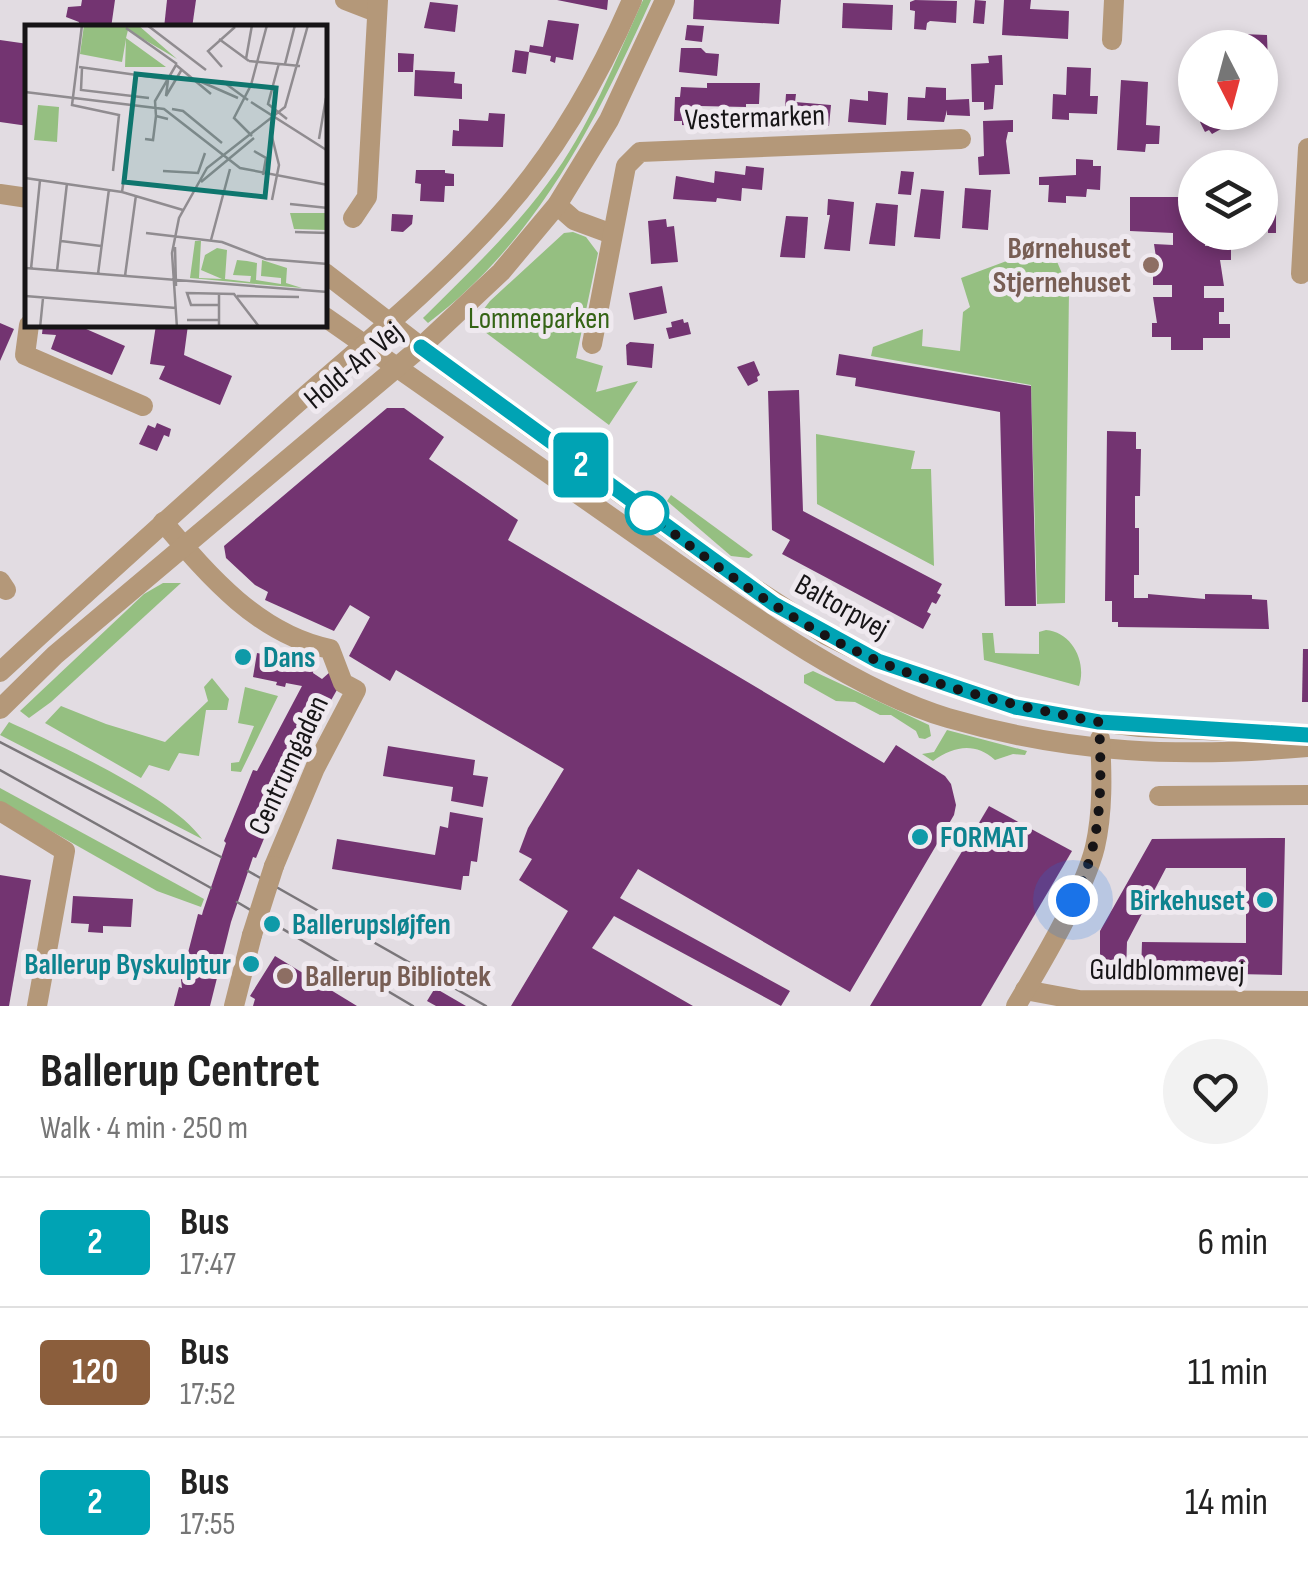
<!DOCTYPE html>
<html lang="en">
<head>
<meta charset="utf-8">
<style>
  :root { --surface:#fff; --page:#f2f2f2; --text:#222; --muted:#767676; --line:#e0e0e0 }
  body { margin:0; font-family:"Sofia Sans Condensed",sans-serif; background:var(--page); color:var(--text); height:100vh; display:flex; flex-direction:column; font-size:38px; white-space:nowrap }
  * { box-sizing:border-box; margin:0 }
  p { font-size:32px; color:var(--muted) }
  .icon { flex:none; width:55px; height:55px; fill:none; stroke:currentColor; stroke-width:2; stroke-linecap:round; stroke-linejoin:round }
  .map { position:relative; height:1006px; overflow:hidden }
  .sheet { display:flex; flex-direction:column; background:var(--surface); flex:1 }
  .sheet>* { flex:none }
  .badge { padding:0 20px; border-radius:8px; font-size:35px; line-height:65px }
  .needle { width:65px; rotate:174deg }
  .tools { position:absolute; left:1178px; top:30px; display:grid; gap:20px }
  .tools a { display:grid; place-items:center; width:100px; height:100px; border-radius:50%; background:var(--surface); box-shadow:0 5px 15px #0003; font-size:50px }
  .you { position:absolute; width:50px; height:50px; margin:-25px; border:8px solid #fff; border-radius:50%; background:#1a73e8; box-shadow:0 0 0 15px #1a73e833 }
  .map>.badge { position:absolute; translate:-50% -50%; box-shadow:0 0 0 5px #fff }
  .round { display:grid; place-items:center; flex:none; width:105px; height:105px; border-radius:52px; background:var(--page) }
  .overview { display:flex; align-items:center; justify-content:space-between; height:170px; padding:0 40px }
  h1 { font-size:48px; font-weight:700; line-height:75px }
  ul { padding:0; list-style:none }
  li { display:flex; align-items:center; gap:30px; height:130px; padding:0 40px; border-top:2px solid var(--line) }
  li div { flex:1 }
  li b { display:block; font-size:38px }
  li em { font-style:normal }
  li .badge { min-width:110px; font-weight:700; text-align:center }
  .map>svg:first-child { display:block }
</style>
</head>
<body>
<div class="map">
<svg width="1308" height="1006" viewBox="0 0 1308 1006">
  <rect width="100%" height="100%" fill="#e2dce2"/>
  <!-- green -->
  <g fill="#95bf81">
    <path d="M643,0H651C596,121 537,241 428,323L423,318C466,275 512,232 548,183C589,129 615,61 643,0Z"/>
    <path d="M573,232L586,237L598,253L576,358L603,366L596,392L638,381L609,425L473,323L490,301L564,233Z"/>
    <path d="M1050,245L1069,290L1065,603L1037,604L1031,385L871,356L873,347L923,329L922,346L960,351L963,312L970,307L961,278Z"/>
    <path d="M816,434L915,451L911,469H931L934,566L817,504Z"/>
    <path d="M671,495L753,555L749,558L731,556L667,501Z"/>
    <path d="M163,583H181L51,702L29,718L20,711L144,594Z"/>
    <path d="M1046,630C1072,632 1087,662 1079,686L984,660L982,633H993L995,653L1039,654V632Z"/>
    <path d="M813,671L929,725L931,736L925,739L919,738L916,731L891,715H880L855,702L836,701L804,683V675Z"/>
    <path d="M212,678L229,699L227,710H206L199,756L179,753L169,771L149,765L141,778L45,723L61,706L106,724L165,742L208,701L204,687Z"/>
    <path d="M245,687L278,696L241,772L231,771V763L239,762L254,726L238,723Z"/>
    <path d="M9,722C59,745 172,796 202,839L0,735Z"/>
    <path d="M947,730L1027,751L1025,755L1013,754L995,760C975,742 954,746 933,761L922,754L934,752Z"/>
    <path d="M0,788L204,899L201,907L157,891L0,802Z"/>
  </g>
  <!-- building -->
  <g fill="#733471">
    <path d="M82,0H115L111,28H78L79,22L66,17L68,7L81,6Z"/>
    <path d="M167,0H196L192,28H164Z"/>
    <path d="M557,0H608L607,10Z"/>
    <path d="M694,0H781L779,24L693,19Z"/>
    <path d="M915,0L957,1L956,23L930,21L927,23L926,30L914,29L915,11L910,10V2Z"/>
    <path d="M975,0L986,1L984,24L973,23Z"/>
    <path d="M1004,0H1031L1030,9L1069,11L1068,39L1002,35Z"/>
    <path d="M430,2L458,5L455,32L424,28Z"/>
    <path d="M843,3L893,5L892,30L842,28Z"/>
    <path d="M548,20L579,24L573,60L556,57L555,63L550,61L551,56L529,52L530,45L543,47Z"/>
    <path d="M687,25L704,26L702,42L685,40Z"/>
    <path d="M1242,34L1267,35L1268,65H1260V48H1229L1230,40L1240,41Z"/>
    <path d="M0,40L28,44V126L0,122Z"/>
    <path d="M681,48H701L706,53L719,54L717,76L679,72Z"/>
    <path d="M515,50L529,52L526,74L512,72Z"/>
    <path d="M398,53L414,54L413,72H398Z"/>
    <path d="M1002,55L1003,85H995L993,109L984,110V102H972L971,64L989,63L988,56Z"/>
    <path d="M1067,67L1091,68L1090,96H1098L1097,114L1069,113V120L1052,119L1053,94L1066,95Z"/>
    <path d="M415,70L455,72L454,83L462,84V99L414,96Z"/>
    <path d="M1121,80L1148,82L1146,125L1160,126L1159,144H1146L1145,152L1117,150Z"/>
    <path d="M707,83H760L759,104H746V107L699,106L697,126L682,125V121H674L675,97H680L681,87L707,88Z"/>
    <path d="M926,87L946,88V100L969,99L970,116L947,115V110L944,122L907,120L908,97L925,98Z"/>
    <path d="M868,91L888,93L886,125L848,122L850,99L868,101Z"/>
    <path d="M786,94H796L795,102L831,105L829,126L784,121Z"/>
    <path d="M1210,112H1214L1221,129L1212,134L1209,130L1205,132L1200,122Z"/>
    <path d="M489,113L505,114L503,147L452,146L453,130L459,131V119L488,121Z"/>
    <path d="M1013,120V132H1008L1006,141L1010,174L979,175L978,157L984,156L983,121Z"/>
    <path d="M1076,159L1093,160V166H1101L1100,190L1087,189L1086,197L1066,196V203L1048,202L1049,185H1039V177L1076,175Z"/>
    <path d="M746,166L764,168L762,190L742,188L741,201L717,198L716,202L673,199L676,176L714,183L715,171L745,175Z"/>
    <path d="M416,170H445V173L454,174V186H445L444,202L420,201L421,184L415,183Z"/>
    <path d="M901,171L914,172L911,195L898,194Z"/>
    <path d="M965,188L991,190L988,230L962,228Z"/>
    <path d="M921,189L944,191L940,239L914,237Z"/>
    <path d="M1180,193H1195V232H1205V246H1231V260H1220L1224,286H1204V298H1224V312H1219V324H1230V338H1203V350H1171V337H1152V323H1157L1153,297H1172V285H1153V270L1158,271L1154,244L1173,245V233L1130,231V197H1180Z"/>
    <path d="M828,199L854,202L850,251L824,249L830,215H827Z"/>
    <path d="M876,203L898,205L895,246L869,244Z"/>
    <path d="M1260,207L1276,210V233H1268V224H1260Z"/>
    <path d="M392,214L413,215L412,224L403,232L391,231Z"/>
    <path d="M786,216L808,217L805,258L780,257Z"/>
    <path d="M666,219L667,227L674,226L678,262L651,264L648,221Z"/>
    <path d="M662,286L667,313L634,320L629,293Z"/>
    <path d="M683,319L684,323L688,322L691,334L669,339L666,328L672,327L671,322Z"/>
    <path d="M0,323L14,329L0,361Z"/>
    <path d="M43,325H77L125,346L112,375L51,349L56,335L42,334Z"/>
    <path d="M156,325H188L184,355L232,376L220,405L159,379L165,366L150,364Z"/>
    <path d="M630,342L654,344L652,368L627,365L626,345Z"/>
    <path d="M839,354L1031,386L1036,606H1005L1000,412L855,386L856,378L836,375Z"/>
    <path d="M754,361L760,375L757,377L758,381L748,386L737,367Z"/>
    <path d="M799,390L803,511L942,584L937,593L941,595L936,604L932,602L927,612L931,614L923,629L782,554L790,540L772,530L768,391Z"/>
    <path d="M387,408H404L444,437L429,459L518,520L508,540L884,763L896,745L945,776L951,784L956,805L954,815L850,992L638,869L620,898L790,991L781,1006L614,916L592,948L693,1006H511L568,911L519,880L532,859L519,852L528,828L564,769L396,670L390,681L349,656L370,617L350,605L334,631L265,600L268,592L255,585L226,558L224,546Z"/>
    <path d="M157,423L171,429L169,437L164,435L157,451L139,444L148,425L155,428Z"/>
    <path d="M1107,431L1136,432V449H1141L1140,496H1135V528H1139V575H1134V598H1148V594L1205,599V594L1252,595V599L1267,600L1269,629L1118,627V622H1112V601H1105Z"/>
    <path d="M1303,649H1308V702H1302Z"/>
    <path d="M257,653L314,664L313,673L322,679L330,672L338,688L293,768L256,858L253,857L231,922L210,1006H174L179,987L182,988L181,980L198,914L202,915L203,911L226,843L224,841L253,770L257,771L302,686L286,683L285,687L276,685L277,682L253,677Z"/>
    <path d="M388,746L475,760L473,775L488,777L483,807L451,801L453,787L383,776Z"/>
    <path d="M989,806L1072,851L981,1006H870Z"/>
    <path d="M450,812L483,818L477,862L471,861L469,876H463L461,890L332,869L337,839L435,855L440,826L448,828Z"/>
    <path d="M1285,838L1282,975L1141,972L1142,942L1246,943V868H1166L1127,942L1126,972H1100V931L1152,839Z"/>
    <path d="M0,875L31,880L9,1006H0Z"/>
    <path d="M73,896L133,899L131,927L103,926V933L88,932L89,924L71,923Z"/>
    <path d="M275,956L357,1006H253L255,999L250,996Z"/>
    <path d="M435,988L466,1006H436L427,1001Z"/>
  </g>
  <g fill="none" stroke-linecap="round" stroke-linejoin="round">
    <!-- minor -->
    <g stroke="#b49879" stroke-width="20">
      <path d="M345,0L376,12"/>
      <path d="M1112,40L1114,0"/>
      <path d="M0,194L28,198"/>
      <path d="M557,205L574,220L612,234"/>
      <path d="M353,218L367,197L378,0"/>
      <path d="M325,273L452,371L720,566L826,635L878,661L1015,707L1099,722L1140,727L1308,735"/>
      <path d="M1301,274L1308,148"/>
      <path d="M325,317C432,393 540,468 648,543C734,603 848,688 948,718C1072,754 1181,758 1308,747"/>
      <path d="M29,325L25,355L143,406"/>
      <path d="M592,344L626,166L640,152L961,139"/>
      <path d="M163,522C209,576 258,634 330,649L343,683L356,690L315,768L274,866"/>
      <path d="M0,581L6,590"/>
      <path d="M0,672C95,584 190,499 286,413C357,350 433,289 497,218C555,154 598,79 632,0"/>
      <path d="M0,709L55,655L421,347L501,272L557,205L609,120L665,0"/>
      <path d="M1159,796L1308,795"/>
      <path d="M0,811L65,851L37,1006"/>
      <path d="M1025,990L1079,1000L1308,1001"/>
      <path d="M234,1006L252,935"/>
      <path d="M1016,1006C1041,964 1084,892 1095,847C1103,812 1102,774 1100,739"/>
    </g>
    <!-- tram -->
    <g stroke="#7a767a" stroke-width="2.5">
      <path d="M0,742L221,857"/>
      <path d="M0,770L211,888"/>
      <path d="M248,871L486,1006"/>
      <path d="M237,902L413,1006"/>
    </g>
    <!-- minor-bridge -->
    <path stroke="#b49879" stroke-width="20" d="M252,935L274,866"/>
  </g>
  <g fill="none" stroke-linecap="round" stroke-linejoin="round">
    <defs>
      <path id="line" d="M421,347L774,604L878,661L1015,707L1099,722L1308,735"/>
    </defs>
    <!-- line casing -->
    <use href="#line" stroke="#fff" stroke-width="22"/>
    <!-- line -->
    <use href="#line" stroke="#00a3b4" stroke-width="15"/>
    <!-- walk -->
    <path stroke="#161416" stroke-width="10" stroke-dasharray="0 18" d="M647,513C718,568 795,626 878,661C949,691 1024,708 1099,722C1102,784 1103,844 1073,900"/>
  </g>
  <!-- markers -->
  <g fill="#8d6e63" stroke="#efe9ef" stroke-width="4">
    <circle cx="1151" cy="265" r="10"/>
    <circle cx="285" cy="976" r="10"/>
  </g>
  <circle fill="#fff" stroke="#00a3b4" stroke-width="5" cx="647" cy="513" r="20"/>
  <g fill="#0f9aa8" stroke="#efe9ef" stroke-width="4">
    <circle cx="243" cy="657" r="10"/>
    <circle cx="920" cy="837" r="10"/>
    <circle cx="1265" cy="900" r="10"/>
    <circle cx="272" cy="924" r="10"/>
    <circle cx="251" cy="964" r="10"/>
  </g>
  <g text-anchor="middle" stroke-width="10" stroke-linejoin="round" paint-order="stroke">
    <!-- street labels -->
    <g font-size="30" fill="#161416" stroke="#efe9ef">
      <text transform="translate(755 117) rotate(-2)" y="10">Vestermarken</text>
      <text transform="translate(353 365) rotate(-40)" y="10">Hold-An Vej</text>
      <text transform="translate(842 606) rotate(29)" y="10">Baltorpvej</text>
      <text transform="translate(288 765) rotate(-65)" y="10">Centrumgaden</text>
      <text transform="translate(1167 970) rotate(1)" y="10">Guldblommevej</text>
    </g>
    <!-- education labels -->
    <g font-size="30" font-weight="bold" fill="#785e54" stroke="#efe9ef" text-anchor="end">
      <text x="1131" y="258">Børnehuset<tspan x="1131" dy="34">Stjernehuset</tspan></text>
      <text x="305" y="986" text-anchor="start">Ballerup Bibliotek</text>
    </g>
    <!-- park labels -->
    <g font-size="30" fill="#356416" stroke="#efe9ef">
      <text x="539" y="328">Lommeparken</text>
    </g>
    <!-- culture labels -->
    <g font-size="30" font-weight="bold" fill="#0d838f" stroke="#efe9ef" text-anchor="start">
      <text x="263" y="667">Dans</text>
      <text x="940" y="847">FORMAT</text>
      <text x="1245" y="910" text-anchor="end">Birkehuset</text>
      <text x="292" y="934">Ballerupsløjfen</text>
      <text x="231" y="974" text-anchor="end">Ballerup Byskulptur</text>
    </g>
  </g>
  <!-- overview -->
  <g transform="translate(25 25)">
    <rect width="302" height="302" fill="#e2dce2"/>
    <path d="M59,0H113L152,34L103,5L101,13L141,42H100L101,14L97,37L55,29ZM13,80L34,82L32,117L9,115ZM265,188H300L302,205L269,204ZM170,216H176L174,253L197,254L176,245L180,230L192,223L202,225L200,254L225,257L226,251L208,250L212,235L222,236L232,238L231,255L256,259V253L236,251L237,235L262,243L261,258L277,263L165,253Z" fill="#95bf81"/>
    <path fill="none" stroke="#908c90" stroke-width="2.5" d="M57,0L47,80L94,90L88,146M122,0L181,45M101,3L152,39M194,14L224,36M221,34L227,0M224,36L275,41M254,38L243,79L262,94M260,39L270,0M54,42L141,54M197,42L183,26L210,2M57,43L56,65L124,73M143,55L141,71L157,44M172,55L213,73M197,56L223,75M0,67L139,84L215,143L303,160M226,77L303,126M147,84L158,86L197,118M143,94L131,91L130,76L151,40L186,69M246,108L254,140L247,175M227,111L209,93L226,60L242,0M120,114L128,115L131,91M294,114L301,73M229,126L241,133L238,150M138,146L173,148L180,128M0,153L97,167L158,185M176,157L229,113M97,167L103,127M265,179L303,183M270,207L303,208M121,208L197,217L241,234L303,239M186,215L205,144M36,216L76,221M150,222L151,261M0,243L303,267M6,244L15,155M32,246L42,158M73,249L84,164M100,251L111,170M0,271L151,283M212,271L274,272M194,280H166L162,268L209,269L235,303M162,295H193M15,303L18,273M152,303L147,228L154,193L182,143L260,82L283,0M194,303V268"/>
    <path fill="#0f766e" fill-opacity="0.15" stroke="#0f766e" stroke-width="5" d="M111,49L251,63L240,172L99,157Z"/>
    <rect width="302" height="302" fill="none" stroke="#161416" stroke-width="5"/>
  </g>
</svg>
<div class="tools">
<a><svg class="needle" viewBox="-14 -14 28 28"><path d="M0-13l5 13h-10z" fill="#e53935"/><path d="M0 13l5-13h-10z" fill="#767676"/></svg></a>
<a><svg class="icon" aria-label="layers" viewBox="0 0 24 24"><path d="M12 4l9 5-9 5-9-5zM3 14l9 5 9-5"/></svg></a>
</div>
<div class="you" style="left:1073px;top:900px"></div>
<b class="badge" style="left:581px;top:465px;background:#00a3b4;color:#fff">2</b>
</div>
<section class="sheet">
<div class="overview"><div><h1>Ballerup Centret</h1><p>Walk · 4 min · 250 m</p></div><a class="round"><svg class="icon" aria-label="heart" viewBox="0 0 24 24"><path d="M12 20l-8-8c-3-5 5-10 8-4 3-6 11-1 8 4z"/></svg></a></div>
<ul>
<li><span class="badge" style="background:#00a3b4;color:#fff">2</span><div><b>Bus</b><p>17:47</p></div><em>6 min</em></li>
<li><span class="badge" style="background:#8b5e3c;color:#fff">120</span><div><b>Bus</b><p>17:52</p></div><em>11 min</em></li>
<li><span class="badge" style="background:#00a3b4;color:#fff">2</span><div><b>Bus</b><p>17:55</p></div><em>14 min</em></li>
</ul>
</section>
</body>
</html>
